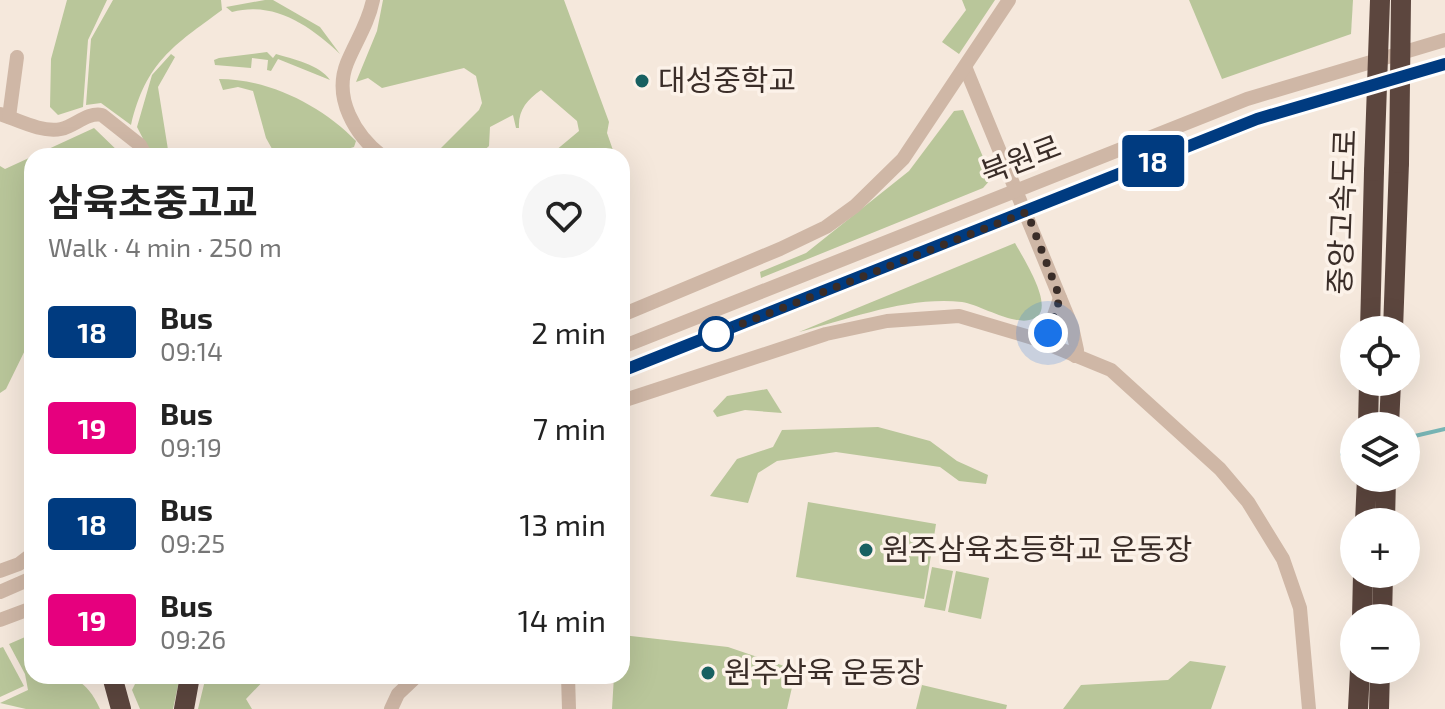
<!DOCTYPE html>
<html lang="en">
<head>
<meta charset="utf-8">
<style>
  :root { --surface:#fff; --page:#f6f6f6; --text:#222; --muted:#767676 }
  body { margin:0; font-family:"Exo 2","Noto Sans KR",sans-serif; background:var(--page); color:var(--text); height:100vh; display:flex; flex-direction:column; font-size:30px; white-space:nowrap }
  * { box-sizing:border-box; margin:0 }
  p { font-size:26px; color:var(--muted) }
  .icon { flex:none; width:44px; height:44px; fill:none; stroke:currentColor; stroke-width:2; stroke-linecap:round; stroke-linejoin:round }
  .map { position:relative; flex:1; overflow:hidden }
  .drawer { position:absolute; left:24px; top:148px; width:606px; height:536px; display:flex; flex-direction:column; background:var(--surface); border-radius:24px; box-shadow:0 8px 32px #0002 }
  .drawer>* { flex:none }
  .badge { padding:0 16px; border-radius:6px; font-size:28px; line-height:52px }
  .controls { position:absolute; left:1340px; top:316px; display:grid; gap:16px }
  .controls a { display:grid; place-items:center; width:80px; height:80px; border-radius:50%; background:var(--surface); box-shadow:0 8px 32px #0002; font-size:40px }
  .you { position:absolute; width:40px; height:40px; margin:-20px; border:6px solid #fff; border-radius:50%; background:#1a73e8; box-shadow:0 0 0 12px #1a73e833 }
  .map>.badge { position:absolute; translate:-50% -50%; box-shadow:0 0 0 4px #fff }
  .round { display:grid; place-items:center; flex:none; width:84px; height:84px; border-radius:42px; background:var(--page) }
  .summary { display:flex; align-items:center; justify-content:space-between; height:136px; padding:0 24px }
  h1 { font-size:38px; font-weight:700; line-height:60px }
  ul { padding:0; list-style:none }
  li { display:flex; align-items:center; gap:24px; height:96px; padding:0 24px }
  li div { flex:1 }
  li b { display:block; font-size:30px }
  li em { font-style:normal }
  li .badge { min-width:88px; font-weight:700; text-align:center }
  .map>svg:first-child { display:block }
</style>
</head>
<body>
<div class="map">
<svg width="1445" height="709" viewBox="0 0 1445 709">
  <rect width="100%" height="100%" fill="#f5e8dc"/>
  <!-- green -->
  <g fill="#b9c69a">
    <path d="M67,0H107L88,40L83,107L58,115L50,107L51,59Z"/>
    <path d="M113,0H221L222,10C173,46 146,62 131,125L101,103L86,105L91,39Z"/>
    <path d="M265,0H273L320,27L340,54C310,26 275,1 232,12L226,7Z"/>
    <path d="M383,0H564L609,122L607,133L615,156H549L579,131L577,121L541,90C527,100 518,110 519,128H516L513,115L490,127L489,146L478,156H433L479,110L482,103L476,76L464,68L382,88L368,78L356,82L377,31Z"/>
    <path d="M962,0H995L959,54L942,42L966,10Z"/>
    <path d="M1189,0H1353L1351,34L1222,79Z"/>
    <path d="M267,52L273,58L276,54C293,59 320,65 330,80L278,59L271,71L267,70L268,60L252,58L251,68L215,65L214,60L219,58Z"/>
    <path d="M171,54L175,57L158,87L169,156H152L137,127L152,75Z"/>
    <path d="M219,79C269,79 322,106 356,141L354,147L324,156H276L266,138L253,91L238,87L223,90Z"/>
    <path d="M963,110L992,178L983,188L761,278L760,272L806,253L909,171L954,111Z"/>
    <path d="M94,128L123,156H32V336L6,389L0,393V166L5,169Z"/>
    <path d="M1015,243C1023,258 1052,302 1038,316C1021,331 982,305 962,302C908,296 850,319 799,332Z"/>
    <path d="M767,389L782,413L745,410L717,417L713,411L727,396Z"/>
    <path d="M878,427L930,441L957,461L988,475L986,484L959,481L940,467L836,452L777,461L758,473L748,503L710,496L737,459L773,447L782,430Z"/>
    <path d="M808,502L936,524L924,599L796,577Z"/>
    <path d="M932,567L953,571L945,611L924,607Z"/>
    <path d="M956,571L989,578L981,619L948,612Z"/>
    <path d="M32,634V676C67,676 84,673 100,709H26L0,703L28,690L25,674L9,644Z"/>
    <path d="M622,635L728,647L796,670L787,709H612L614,676H622Z"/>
    <path d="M3,647L24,686L0,697V648Z"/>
    <path d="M1190,661L1226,666L1211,709H1063L1081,685L1168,680Z"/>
    <path d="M139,676H180L173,709H140L132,690Z"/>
    <path d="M206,676H268L246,699L252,709H198Z"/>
    <path d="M922,685L1007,705L1006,709H916Z"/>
  </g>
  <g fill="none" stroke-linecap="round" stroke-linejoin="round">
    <!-- stream -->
    <g stroke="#78b5b5" stroke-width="4">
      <path d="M1406,438L1445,429"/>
      <path d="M1342,454L1354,451"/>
    </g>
    <!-- minor -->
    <g stroke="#cfb7a6" stroke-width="14">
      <path d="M373,0C368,24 356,41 347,63C333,98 355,135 382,156"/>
      <path d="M966,69L1072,327L1077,350L1075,356"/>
      <path d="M0,114C18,120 42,133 61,129C75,126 87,112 102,115L140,145L146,156"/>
      <path d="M9,117L17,57"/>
      <path d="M622,315L780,249L826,227L855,206L903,159L1009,0"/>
      <path d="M1033,338L1048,333L1060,298"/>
      <path d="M622,347L1247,99L1445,40"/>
      <path d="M622,371L1257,119L1445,64"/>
      <path d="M622,401L826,334L887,321L959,316L1033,338L1111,370L1220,469L1248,502L1283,559L1300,608L1309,709"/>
      <path d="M0,571L19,564L32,554"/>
      <path d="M0,592L32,578"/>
      <path d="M0,620L32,608"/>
      <path d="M568,676L569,709"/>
      <path d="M391,709L398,694L417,676"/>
    </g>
    <!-- highway -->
    <g stroke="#5c463e" stroke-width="20">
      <path d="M1370,330L1374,171"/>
      <path d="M1393,330L1399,163"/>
      <path d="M1368,426L1369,382"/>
      <path d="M1389,426L1391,382"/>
      <path d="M1365,522L1367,478"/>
      <path d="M1385,522L1386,478"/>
      <path d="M1362,618L1363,574"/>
      <path d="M1382,618L1383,574"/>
      <path d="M112,676L121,709"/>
      <path d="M184,709L190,676"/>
      <path d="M1358,709L1360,670"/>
      <path d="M1379,709L1380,670"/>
    </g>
    <!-- highway-bridge -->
    <g stroke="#5c463e" stroke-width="20">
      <path d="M1399,163L1401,0"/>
      <path d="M1374,171L1380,0"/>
    </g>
  </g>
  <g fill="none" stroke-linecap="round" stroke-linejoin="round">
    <defs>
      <path id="line" d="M622,371L1257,119L1445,64"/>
    </defs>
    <!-- line casing -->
    <use href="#line" stroke="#fff" stroke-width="18"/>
    <!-- line -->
    <use href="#line" stroke="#003b80" stroke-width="12"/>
    <!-- walk -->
    <path stroke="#3a2d28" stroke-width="8" stroke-dasharray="0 14.4" d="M716,334L1027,212L1060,298L1048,333"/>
  </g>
  <!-- markers -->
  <g fill="#186061" stroke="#fcf2e9" stroke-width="3">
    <circle cx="642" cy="81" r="8"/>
    <circle cx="866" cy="550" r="8"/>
    <circle cx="708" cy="673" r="8"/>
  </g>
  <circle fill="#fff" stroke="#003b80" stroke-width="4" cx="716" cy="334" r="16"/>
  <g text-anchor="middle" stroke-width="7" stroke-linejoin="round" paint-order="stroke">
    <!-- poi labels -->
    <g font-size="30" fill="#3a2d28" stroke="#fcf2e9" text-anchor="start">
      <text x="658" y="91">대성중학교</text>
      <text x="882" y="560">원주삼육초등학교 운동장</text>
      <text x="724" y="683">원주삼육 운동장</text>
    </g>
    <!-- street labels -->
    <g font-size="30" fill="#3a2d28" stroke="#fcf2e9">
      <text transform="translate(1021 160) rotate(-21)" y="10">북원로</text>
      <text transform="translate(1343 212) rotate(-88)" y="10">중앙고속도로</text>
    </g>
  </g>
</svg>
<div class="controls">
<a><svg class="icon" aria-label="locate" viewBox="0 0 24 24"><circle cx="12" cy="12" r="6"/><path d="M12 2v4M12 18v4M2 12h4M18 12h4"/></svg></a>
<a><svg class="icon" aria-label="layers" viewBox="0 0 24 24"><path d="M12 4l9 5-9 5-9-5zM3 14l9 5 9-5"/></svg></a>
<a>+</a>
<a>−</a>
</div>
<div class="you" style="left:1048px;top:333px"></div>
<b class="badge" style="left:1153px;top:161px;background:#003b80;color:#fff">18</b>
<section class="drawer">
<div class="summary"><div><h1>삼육초중고교</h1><p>Walk · 4 min · 250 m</p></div><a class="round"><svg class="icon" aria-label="heart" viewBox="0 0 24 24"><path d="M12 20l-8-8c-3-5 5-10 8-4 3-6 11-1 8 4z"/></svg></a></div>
<ul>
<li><span class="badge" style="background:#003b80;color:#fff">18</span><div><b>Bus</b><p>09:14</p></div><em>2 min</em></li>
<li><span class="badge" style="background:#e6007e;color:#fff">19</span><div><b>Bus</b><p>09:19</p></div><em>7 min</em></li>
<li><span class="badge" style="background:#003b80;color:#fff">18</span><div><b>Bus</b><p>09:25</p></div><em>13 min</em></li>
<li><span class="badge" style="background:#e6007e;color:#fff">19</span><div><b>Bus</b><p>09:26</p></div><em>14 min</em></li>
</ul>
</section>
</div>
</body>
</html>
